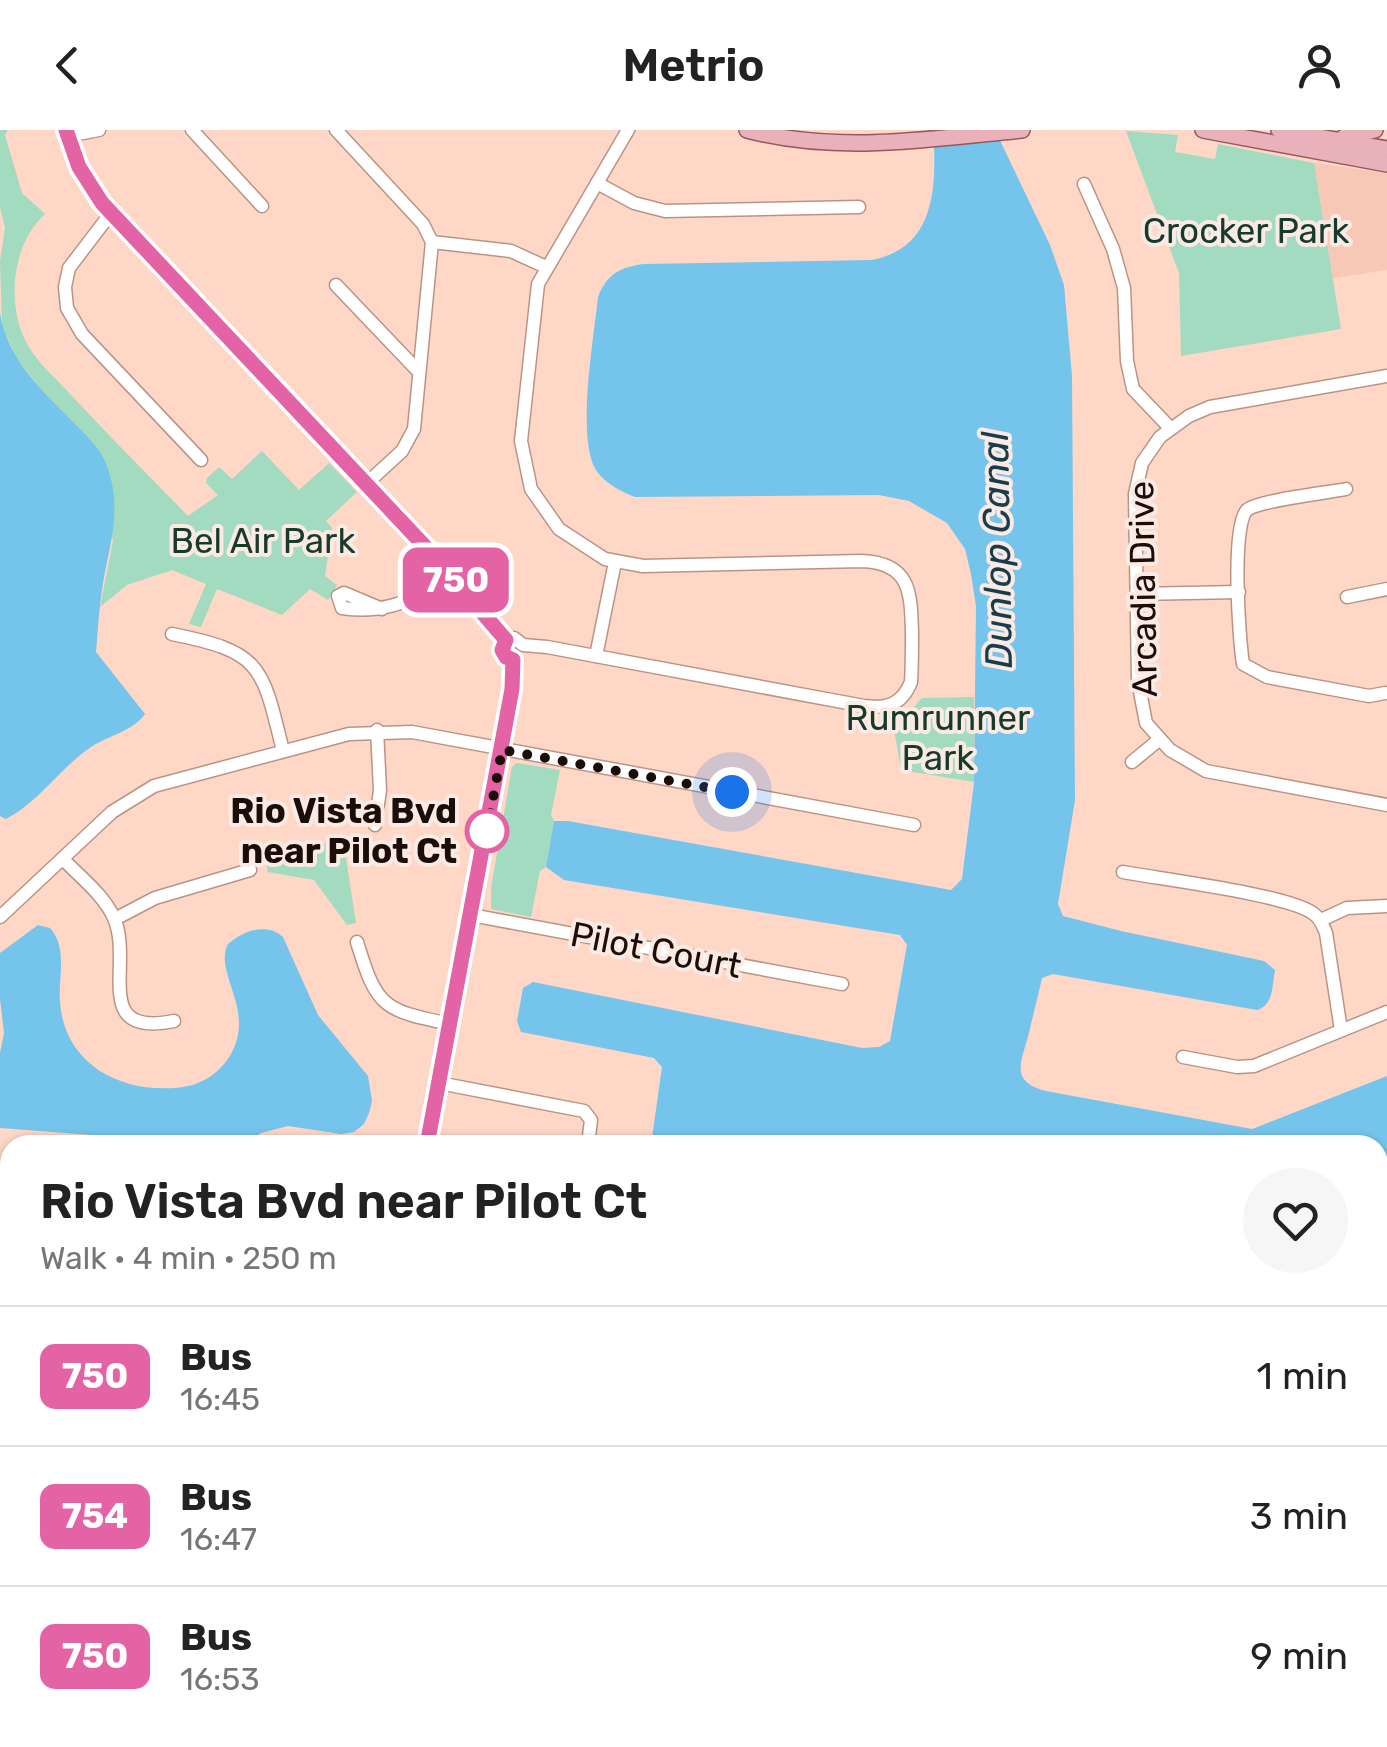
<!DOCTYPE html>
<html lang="en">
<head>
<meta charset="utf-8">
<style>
  :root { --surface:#fff; --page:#f6f6f6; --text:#222; --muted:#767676; --line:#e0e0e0 }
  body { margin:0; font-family:Rubik,sans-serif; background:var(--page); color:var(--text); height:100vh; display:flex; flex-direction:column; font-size:38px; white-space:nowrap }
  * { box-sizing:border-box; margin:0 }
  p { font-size:32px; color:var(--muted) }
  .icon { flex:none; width:55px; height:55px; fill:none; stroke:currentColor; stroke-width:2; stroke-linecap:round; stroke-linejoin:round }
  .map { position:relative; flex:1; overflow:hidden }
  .side { position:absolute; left:0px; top:1005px; width:1388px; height:612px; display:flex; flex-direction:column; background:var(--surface); border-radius:30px 30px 0 0; box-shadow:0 2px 8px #0004 }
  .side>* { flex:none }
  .badge { padding:0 20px; border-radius:15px; font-size:35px; line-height:65px }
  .you { position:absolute; width:50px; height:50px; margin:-25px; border:8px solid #fff; border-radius:50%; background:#1a73e8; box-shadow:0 0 0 15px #1a73e833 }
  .map>.badge { position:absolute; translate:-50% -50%; box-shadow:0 0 0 5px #fff }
  .round { display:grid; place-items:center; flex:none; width:105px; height:105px; border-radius:52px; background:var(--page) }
  .head { display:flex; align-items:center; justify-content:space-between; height:170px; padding:0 40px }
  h1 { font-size:48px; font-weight:600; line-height:75px }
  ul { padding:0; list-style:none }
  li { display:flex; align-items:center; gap:30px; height:140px; padding:0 40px; border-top:2px solid var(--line) }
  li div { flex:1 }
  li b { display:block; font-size:38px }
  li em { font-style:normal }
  li .badge { min-width:110px; font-weight:700; text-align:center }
  header { display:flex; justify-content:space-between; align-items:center; height:130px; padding:0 40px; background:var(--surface); font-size:45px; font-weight:600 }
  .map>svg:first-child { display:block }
</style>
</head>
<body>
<header><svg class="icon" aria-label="back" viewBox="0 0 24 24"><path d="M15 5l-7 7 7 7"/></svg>Metrio<svg class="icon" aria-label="person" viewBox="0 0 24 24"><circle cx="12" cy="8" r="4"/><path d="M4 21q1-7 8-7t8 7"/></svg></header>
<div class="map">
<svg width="1387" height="1617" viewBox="0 0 1387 1617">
  <rect width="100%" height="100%" fill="#fed7c7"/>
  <!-- built -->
  <path fill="#f7c8b5" d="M1314,33L1387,43V140L1333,148Z"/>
  <!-- green -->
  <g fill="#a2dbbf">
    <path d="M0,0H8L5,5L22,63L45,84C12,114 6,173 26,212C36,232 56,248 71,265C109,306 149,346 188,386L218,365L206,353L207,348L219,337L232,349L262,321L299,360L329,333L357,362L326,391L332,398L325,446L337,455L328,470L310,459L282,485L217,459L201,497L189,494L206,454L172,440L127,455L100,477L113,411L94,315L40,258L17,228L2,197L0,131L5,98L0,77Z"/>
    <path d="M1126,1L1178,5L1175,22L1215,29L1218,14L1314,33L1341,199L1181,226L1179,143Z"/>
    <path d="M974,567V652L901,640L893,593L905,587L922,568Z"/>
    <path d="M517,633L560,640L551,685L554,691L546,737L540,741L531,787L491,779V758L512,637Z"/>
    <path d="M358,702L361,709L346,728L356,793L347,795L314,750L268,742L266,734L309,714L351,711Z"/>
  </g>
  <!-- water -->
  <g fill="#75c4ec">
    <path d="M939,0H995L1050,115L1064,155L1072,246L1075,670L1058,774L1063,786L1121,801L1264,831L1275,840C1272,855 1274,875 1257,880L1053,844L1042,848C1038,866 1033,885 1029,903C1022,931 1008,951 1046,961L1252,999L1387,946V1026L1378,1029V1015H651L662,937L654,928L521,902L517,891L523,858L533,852L862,918L879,917L890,911L907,815L900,805L564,750L546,737L554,691H568L951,760L962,749L974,653L976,476L971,444L965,419L947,393L909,371L879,365L635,367C622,362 604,353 596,340C576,308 594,207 598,167C607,144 620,137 644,134L871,130C929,120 936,69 934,18L939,12Z"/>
    <path d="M0,183C7,230 45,263 77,296C89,308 103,322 108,339C122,380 110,413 103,453C99,476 98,499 96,522L145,584C132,602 109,605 91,617C60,638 39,672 6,689L0,686Z"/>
    <path d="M38,795L50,798C68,818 58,847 60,872C64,932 117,962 174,958C198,957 219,945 231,924C256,879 213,843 228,814C243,801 267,792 283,807L318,885L368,946L372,971L369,983L364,994L354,1002L341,1004L288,996L261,1003L243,1015H115L92,1005L0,998V923L4,903L0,869V823Z"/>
  </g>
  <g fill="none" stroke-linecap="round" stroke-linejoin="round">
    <defs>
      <g id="minor">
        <path d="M66,0L79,37L102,73L454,448L507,510"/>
        <path d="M192,0L262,76"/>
        <path d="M336,0L423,94L432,112L414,299L402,321L366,354"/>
        <path d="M67,6L99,0"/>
        <path d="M597,53L634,73L665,81L859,77"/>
        <path d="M1084,54L1113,119L1124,158L1127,231L1133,259L1171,299"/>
        <path d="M111,83L69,138L65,157L67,178L82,204L201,330"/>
        <path d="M432,112L511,121L546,137"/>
        <path d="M336,155L419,242"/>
        <path d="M1387,246L1210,277L1189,286L1160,307L1142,333L1135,364L1138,551L1146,593L1170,620L1206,641L1387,675"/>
        <path d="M1346,359C1327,363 1259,370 1247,380C1231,396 1239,509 1243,534L1267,547L1369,566L1385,563"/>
        <path d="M1136,464L1239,462"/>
        <path d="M1347,467L1387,459"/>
        <path d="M382,479L344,463L338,466L342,478C389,485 412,468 454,448"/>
        <path d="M172,504C262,522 262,535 283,621"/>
        <path d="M507,510L514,508L523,515L547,517L864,576C886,579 902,575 911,552C912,536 912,520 912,504C911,463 911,433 862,431L643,436L605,429L559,399L531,359L521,311L538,154L628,0"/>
        <path d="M596,526L615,432"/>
        <path d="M1132,632L1160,609"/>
        <path d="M375,695L380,660L377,600"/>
        <path d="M63,729C80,747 104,765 114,788C134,834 90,908 174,891"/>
        <path d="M1123,742C1160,749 1291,765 1314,784C1321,789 1323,796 1326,803L1341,900"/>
        <path d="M471,785L842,854"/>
        <path d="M0,787L112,682L154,656L349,604L412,602L914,695"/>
        <path d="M115,789L155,768L250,740"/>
        <path d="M1321,790L1347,778L1387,776"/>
        <path d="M357,812C377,878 383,880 450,894"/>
        <path d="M1183,927L1237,937L1254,936L1387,882"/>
        <path d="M439,953L584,981L591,990L588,1015"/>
        <path d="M427,1015L502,620L512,559L513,530"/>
        <path d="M0,1060H10"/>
        <path d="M1378,1094L1387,1090"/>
        <path d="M1378,1206L1387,1202"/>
        <path d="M0,1253L7,1307L0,1321"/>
        <path d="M1378,1317L1387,1314"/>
        <path d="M1378,1360L1387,1375"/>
        <path d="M374,1608L384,1617"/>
        <path d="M1286,1608L1346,1617"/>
        <path d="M242,1617L244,1608"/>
        <path d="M914,1617L916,1608"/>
      </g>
      <g id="major">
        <path d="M747,0C837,24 931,9 1022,0"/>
        <path d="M1203,0L1387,34"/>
        <path d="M1279,0L1387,19"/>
        <path d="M1344,7L1375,0"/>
        <path d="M0,1586L10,1601"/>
        <path d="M15,1608L21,1617"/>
        <path d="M614,1617L628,1608"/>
      </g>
    </defs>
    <!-- minor casing -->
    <use href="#minor" stroke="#b99486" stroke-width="15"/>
    <!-- major casing -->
    <use href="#major" stroke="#97575f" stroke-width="18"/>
    <!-- minor -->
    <use href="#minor" stroke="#fff" stroke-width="12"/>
    <!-- major -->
    <use href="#major" stroke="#e9b2bb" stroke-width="15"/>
  </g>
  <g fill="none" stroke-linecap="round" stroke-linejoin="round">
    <defs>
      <path id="line" d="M66,0L79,37L102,73L432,424L506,510L502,520L506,527L513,530L512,559L427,1015"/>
    </defs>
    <!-- line casing -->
    <use href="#line" stroke="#fff" stroke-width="22"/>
    <!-- line -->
    <use href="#line" stroke="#e463a4" stroke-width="15"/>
    <!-- walk -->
    <path stroke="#1b0e09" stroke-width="10" stroke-dasharray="0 18" d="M487,701L502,620L732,662"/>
  </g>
  <!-- markers -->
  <circle fill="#fff" stroke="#e463a4" stroke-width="5" cx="487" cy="701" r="20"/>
  <g text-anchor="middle" stroke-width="8" stroke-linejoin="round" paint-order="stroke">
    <!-- park labels -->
    <g font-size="35" fill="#173b2b" stroke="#faeae3">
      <text x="1246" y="113">Crocker Park</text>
      <text x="263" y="423">Bel Air Park</text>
      <text x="938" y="600">Rumrunner<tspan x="938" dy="40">Park</tspan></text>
    </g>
    <!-- street labels -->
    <g font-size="35" fill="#1b0e09" stroke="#faeae3">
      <text transform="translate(1143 459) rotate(-91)" y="12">Arcadia Drive</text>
      <text transform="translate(656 820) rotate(11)" y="12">Pilot Court</text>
    </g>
    <!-- stop labels -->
    <g font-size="35" font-weight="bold" fill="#1b0e09" stroke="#faeae3" text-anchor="end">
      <text x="457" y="693">Rio Vista Bvd<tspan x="457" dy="40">near Pilot Ct</tspan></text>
    </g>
    <!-- water labels -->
    <g font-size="38" font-style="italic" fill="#193c4d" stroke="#faeae3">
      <text transform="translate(997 420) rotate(-91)" y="13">Dunlop Canal</text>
    </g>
  </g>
</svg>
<div class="you" style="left:732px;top:662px"></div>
<b class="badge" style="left:456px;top:450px;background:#e463a4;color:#fff">750</b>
<section class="side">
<div class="head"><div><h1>Rio Vista Bvd near Pilot Ct</h1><p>Walk · 4 min · 250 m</p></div><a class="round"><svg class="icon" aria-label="heart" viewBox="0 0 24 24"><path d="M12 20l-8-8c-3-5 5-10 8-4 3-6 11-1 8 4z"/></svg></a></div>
<ul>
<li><span class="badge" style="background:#e463a4;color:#fff">750</span><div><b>Bus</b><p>16:45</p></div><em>1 min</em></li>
<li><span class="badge" style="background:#e463a4;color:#fff">754</span><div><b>Bus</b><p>16:47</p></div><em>3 min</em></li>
<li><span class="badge" style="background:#e463a4;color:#fff">750</span><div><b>Bus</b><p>16:53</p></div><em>9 min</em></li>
</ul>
</section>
</div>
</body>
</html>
